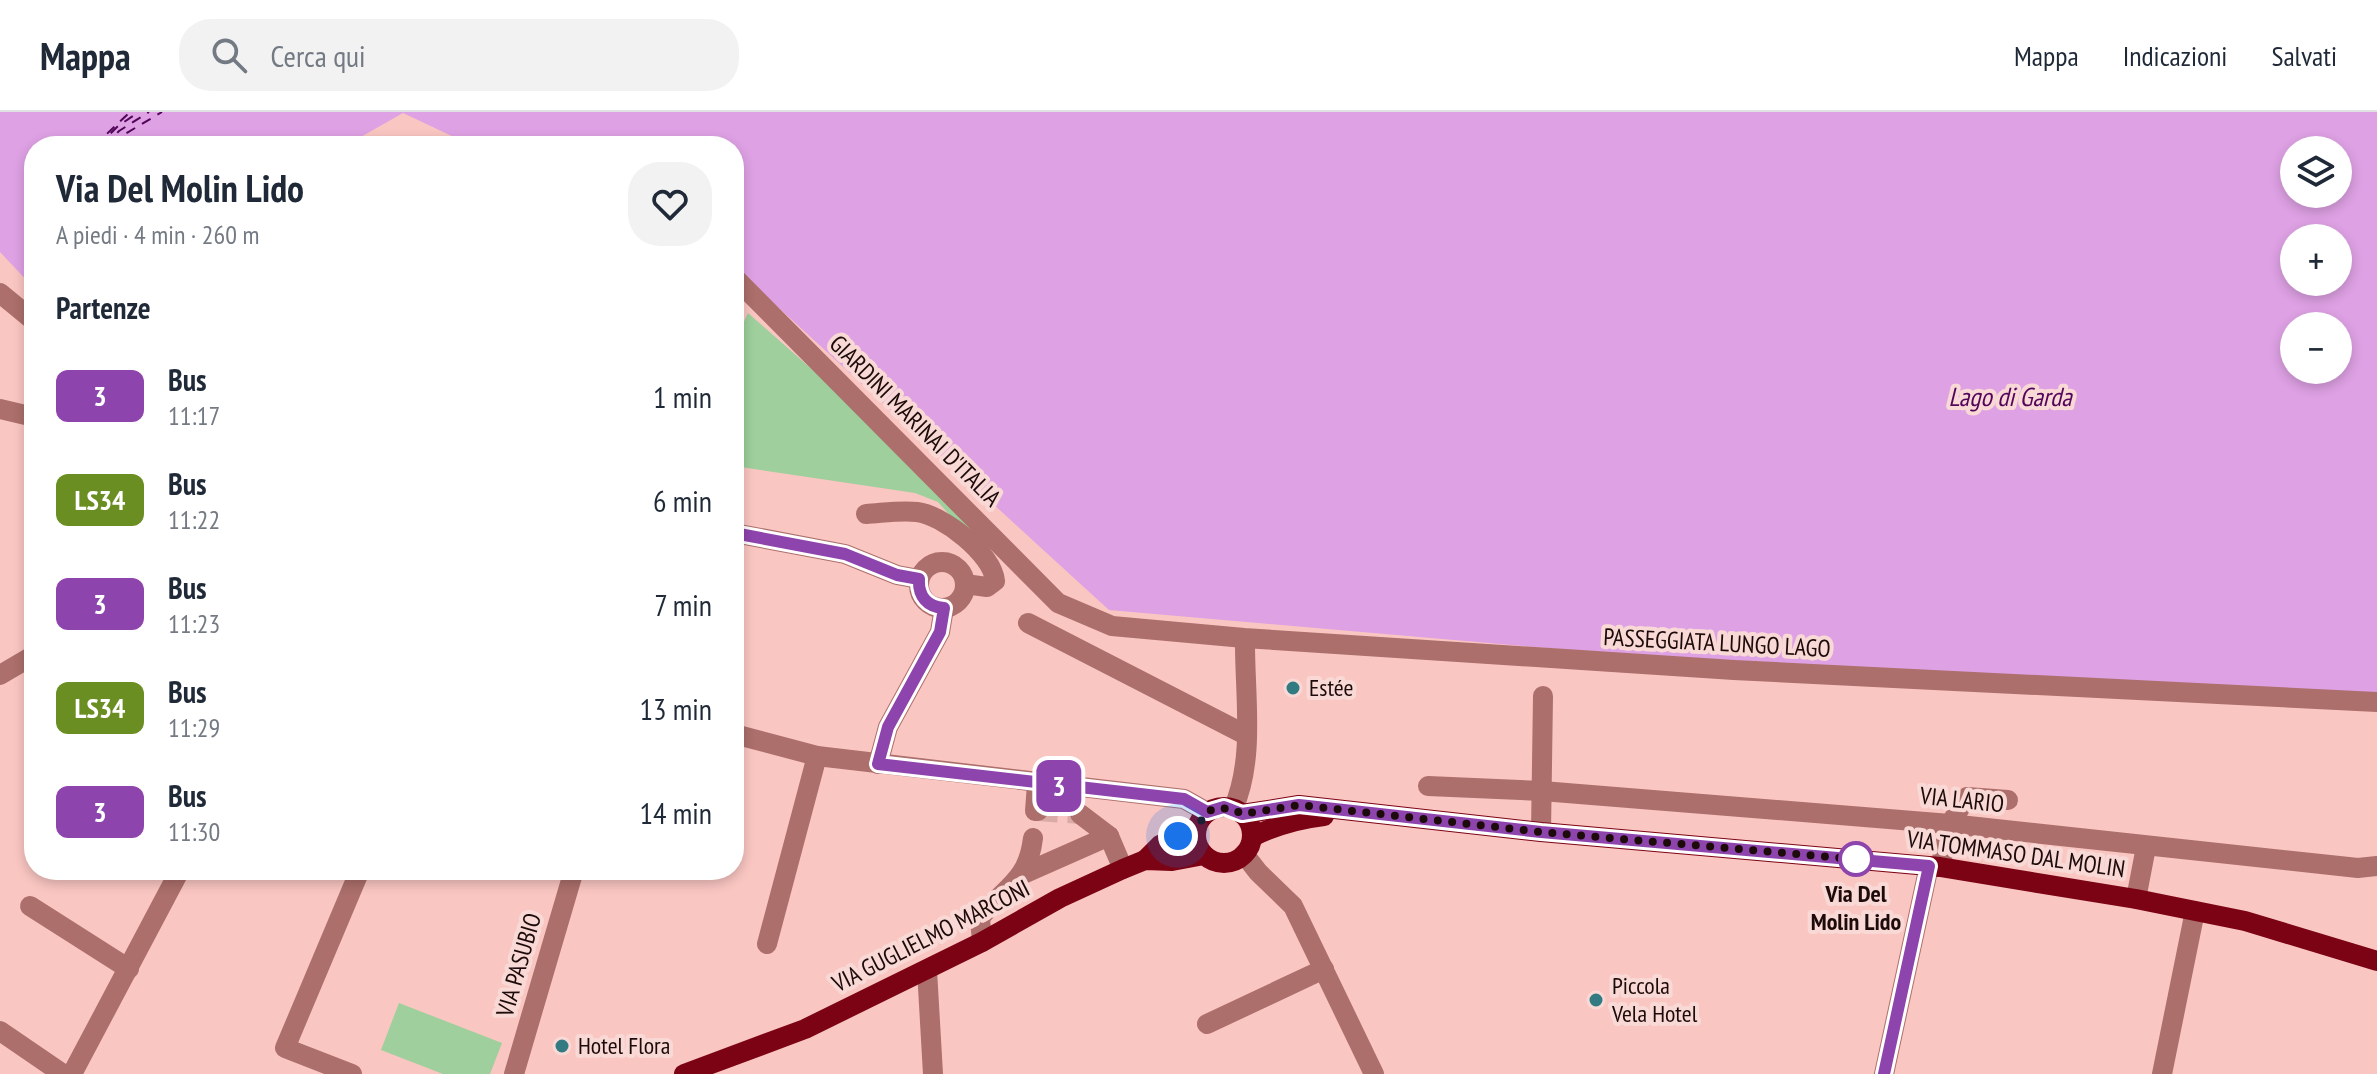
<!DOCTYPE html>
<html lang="it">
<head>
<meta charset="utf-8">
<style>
  :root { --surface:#fff; --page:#f2f2f3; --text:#1f2937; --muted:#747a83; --line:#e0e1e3 }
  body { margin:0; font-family:"PT Sans Narrow",sans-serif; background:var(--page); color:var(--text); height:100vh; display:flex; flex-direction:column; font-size:30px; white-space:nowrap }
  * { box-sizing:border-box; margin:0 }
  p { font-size:26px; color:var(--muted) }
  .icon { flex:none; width:44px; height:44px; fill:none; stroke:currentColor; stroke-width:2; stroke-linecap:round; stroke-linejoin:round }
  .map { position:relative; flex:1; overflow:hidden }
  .side { position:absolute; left:24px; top:24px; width:720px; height:744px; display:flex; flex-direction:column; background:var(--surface); border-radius:32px; box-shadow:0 4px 12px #0003 }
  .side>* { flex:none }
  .badge { padding:0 16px; border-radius:12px; font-size:28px; line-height:52px }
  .tools { position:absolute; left:2280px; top:24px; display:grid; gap:16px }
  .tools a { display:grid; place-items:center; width:72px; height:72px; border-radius:50%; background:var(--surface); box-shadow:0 4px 12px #0003; font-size:40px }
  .you { position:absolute; width:40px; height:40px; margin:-20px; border:6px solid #fff; border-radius:50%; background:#1a73e8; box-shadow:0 0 0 12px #1a73e833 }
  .map>.badge { position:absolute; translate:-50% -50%; box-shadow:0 0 0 4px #fff }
  h2 { padding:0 32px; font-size:30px; line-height:72px }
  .round { display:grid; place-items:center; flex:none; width:84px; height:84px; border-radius:32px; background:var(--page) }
  .summary { display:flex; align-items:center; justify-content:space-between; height:136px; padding:0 32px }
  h1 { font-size:38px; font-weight:800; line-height:60px }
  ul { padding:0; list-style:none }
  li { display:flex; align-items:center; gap:24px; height:104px; padding:0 32px }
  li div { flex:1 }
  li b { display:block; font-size:30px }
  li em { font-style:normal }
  li .badge { min-width:88px; font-weight:700; text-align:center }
  header { display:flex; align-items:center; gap:48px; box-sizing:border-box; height:112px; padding:0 40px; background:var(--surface); border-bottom:2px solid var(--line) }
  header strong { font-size:38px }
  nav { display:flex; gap:44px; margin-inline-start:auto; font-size:28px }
  .search { width:560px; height:72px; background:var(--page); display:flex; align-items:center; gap:20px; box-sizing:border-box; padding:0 28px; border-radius:32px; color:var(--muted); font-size:30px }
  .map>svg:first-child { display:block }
</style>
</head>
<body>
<header>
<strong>Mappa</strong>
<div class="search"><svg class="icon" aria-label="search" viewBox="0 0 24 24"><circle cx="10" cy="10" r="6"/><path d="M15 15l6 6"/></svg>Cerca qui</div>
<nav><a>Mappa</a><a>Indicazioni</a><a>Salvati</a></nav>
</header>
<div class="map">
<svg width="2377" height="962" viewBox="0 0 2377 962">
  <rect width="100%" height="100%" fill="#fac6c2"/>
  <!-- green -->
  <g fill="#9ecf9c">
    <path d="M748,201L883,320L995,432L984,442L938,390L915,381L734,354V231Z"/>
    <path d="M399,891L502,931L490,962H443L381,938Z"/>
  </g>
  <!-- water -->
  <path fill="#dea1e4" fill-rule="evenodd" d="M0,0H2377V588L1857,563L1109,498L734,155V34H473L403,1L359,26L355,34H34V170L32,174L0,140ZM2294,38H2338V82H2294ZM2294,126H2338V170H2294ZM2294,214H2338V258H2294Z"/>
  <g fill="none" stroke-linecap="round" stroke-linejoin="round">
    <!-- ferry -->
    <g stroke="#52055a" stroke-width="2" stroke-dasharray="10 8" stroke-linecap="butt">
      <path d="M94,34L130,0"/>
      <path d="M98,34L118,14L139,0"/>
      <path d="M105,34L119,19L149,0"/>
      <path d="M114,34L125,22L162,0"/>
    </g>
    <!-- minor-tunnel -->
    <path stroke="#d9aaa6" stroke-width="20" stroke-dasharray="20 10" stroke-linecap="butt" d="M1038,699L1080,702"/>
    <!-- minor -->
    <g stroke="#ac6f6b" stroke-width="20">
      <path d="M734,165L1058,491L1112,514L1244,526L1734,558L2377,590"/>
      <path d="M0,181L34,209"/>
      <path d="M0,297L34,305"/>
      <path d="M866,402C883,401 901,398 917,400C943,403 993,442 995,469L987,475L965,472"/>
      <path d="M734,421L845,442L897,463L919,467"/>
      <circle cx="942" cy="473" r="23"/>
      <path d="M1028,511L1246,623"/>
      <path d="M0,563L34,543"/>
      <path d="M734,622L817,644L1184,687L1207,700"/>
      <path d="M878,652L888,615L940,520L944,496"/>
      <path d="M1037,672L1035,699H1038"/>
      <path d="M1428,674L1542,679L1950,712L2358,756L2377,754"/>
      <path d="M1233,697C1255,648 1245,585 1245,533"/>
      <path d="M1080,702L1109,724L1123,757"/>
      <path d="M1541,720L1543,584"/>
      <path d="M1244,742L1258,760L1293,794L1374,962"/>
      <path d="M1940,755L1950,712L1967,685L2008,688"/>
      <path d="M1023,762L1109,724"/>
      <path d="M2136,787L2146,735"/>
      <path d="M30,794L129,857"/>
      <path d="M982,830L980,806C1004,775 1028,770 1033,726"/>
      <path d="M767,832L817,644"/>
      <path d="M927,858L933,962"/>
      <path d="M1207,912L1324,857"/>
      <path d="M0,919L63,962"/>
      <path d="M72,962L180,758"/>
      <path d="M352,962L285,936L360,758"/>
      <path d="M514,962L574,758"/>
      <path d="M1884,962L1929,754"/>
      <path d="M2162,962L2195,799"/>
    </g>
    <!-- major -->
    <g stroke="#7c0314" stroke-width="20">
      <circle cx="1224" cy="723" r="28"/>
      <path d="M1242,702L1299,693L1541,720L1940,755L2136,787L2245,809L2377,849"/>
      <path d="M1252,725C1276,713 1298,707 1324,704"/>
      <path d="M1145,748L1160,733L1197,715"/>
      <path d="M684,962L805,917L982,830L1060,786L1123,757L1145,748L1172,749L1204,743"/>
    </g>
  </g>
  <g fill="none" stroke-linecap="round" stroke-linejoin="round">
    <defs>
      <path id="line" d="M734,421L845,442L897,463L919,467C918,484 927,495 944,496L940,520L888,615L878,652L1184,687L1207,700L1224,695L1242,702L1299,693L1541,720L1929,754L1884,962"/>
    </defs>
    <!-- line casing -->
    <use href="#line" stroke="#fff" stroke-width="18"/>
    <!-- line -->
    <use href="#line" stroke="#8e44ad" stroke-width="12"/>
    <!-- walk -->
    <path stroke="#1c0b0a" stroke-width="8" stroke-dasharray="0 14.4" d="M1178,724L1197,715L1207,700L1216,696L1233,697L1242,702L1299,693L1541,720L1866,748L1856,747"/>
  </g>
  <!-- markers -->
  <g fill="#337b82" stroke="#f9d9d6" stroke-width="3">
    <circle cx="1293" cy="576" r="8"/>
    <circle cx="1596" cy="888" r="8"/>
    <circle cx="562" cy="934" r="8"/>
  </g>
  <circle fill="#fff" stroke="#8e44ad" stroke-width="4" cx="1856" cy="747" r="16"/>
  <g text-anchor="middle" stroke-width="8" stroke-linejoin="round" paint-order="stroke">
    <!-- street labels -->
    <g font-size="24" fill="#1c0b0a" stroke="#f9d9d6">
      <text transform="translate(915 309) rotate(45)" y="8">GIARDINI MARINAI D'ITALIA</text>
      <text transform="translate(1717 531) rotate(3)" y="8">PASSEGGIATA LUNGO LAGO</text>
      <text transform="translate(1962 688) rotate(6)" y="8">VIA LARIO</text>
      <text transform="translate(2016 742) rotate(8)" y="8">VIA TOMMASO DAL MOLIN</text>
      <text transform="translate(931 824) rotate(-27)" y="8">VIA GUGLIELMO MARCONI</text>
      <text transform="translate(519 853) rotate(-74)" y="8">VIA PASUBIO</text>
    </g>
    <!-- poi labels -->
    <g font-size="24" fill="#1c0b0a" stroke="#f9d9d6" text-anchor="start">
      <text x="1309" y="584">Estée</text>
      <text x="1612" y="882">Piccola<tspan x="1612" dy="28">Vela Hotel</tspan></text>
      <text x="578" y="942">Hotel Flora</text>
    </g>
    <!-- stop labels -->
    <g font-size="24" font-weight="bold" fill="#1c0b0a" stroke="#f9d9d6">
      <text x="1856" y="790">Via Del<tspan x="1856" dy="28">Molin Lido</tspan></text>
    </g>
    <!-- water labels -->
    <g font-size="26" font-style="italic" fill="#52055a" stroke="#f9d9d6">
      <text x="2010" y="294">Lago di Garda</text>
    </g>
  </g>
</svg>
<div class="tools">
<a><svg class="icon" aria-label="layers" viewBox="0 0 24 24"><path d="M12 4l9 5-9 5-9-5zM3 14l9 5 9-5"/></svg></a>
<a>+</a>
<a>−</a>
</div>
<div class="you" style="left:1178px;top:724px"></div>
<b class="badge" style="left:1059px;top:674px;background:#8e44ad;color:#fff">3</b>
<section class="side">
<div class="summary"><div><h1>Via Del Molin Lido</h1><p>A piedi · 4 min · 260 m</p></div><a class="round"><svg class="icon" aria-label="heart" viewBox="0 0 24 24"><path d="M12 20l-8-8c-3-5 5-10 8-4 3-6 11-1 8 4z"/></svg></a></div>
<h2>Partenze</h2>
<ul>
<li><span class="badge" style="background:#8e44ad;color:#fff">3</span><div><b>Bus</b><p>11:17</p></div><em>1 min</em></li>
<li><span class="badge" style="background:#6b8e23;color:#fff">LS34</span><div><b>Bus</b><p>11:22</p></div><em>6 min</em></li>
<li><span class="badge" style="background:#8e44ad;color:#fff">3</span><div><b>Bus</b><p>11:23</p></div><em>7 min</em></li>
<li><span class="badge" style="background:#6b8e23;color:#fff">LS34</span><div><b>Bus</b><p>11:29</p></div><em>13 min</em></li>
<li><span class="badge" style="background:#8e44ad;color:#fff">3</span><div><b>Bus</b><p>11:30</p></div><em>14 min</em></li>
</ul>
</section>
</div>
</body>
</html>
